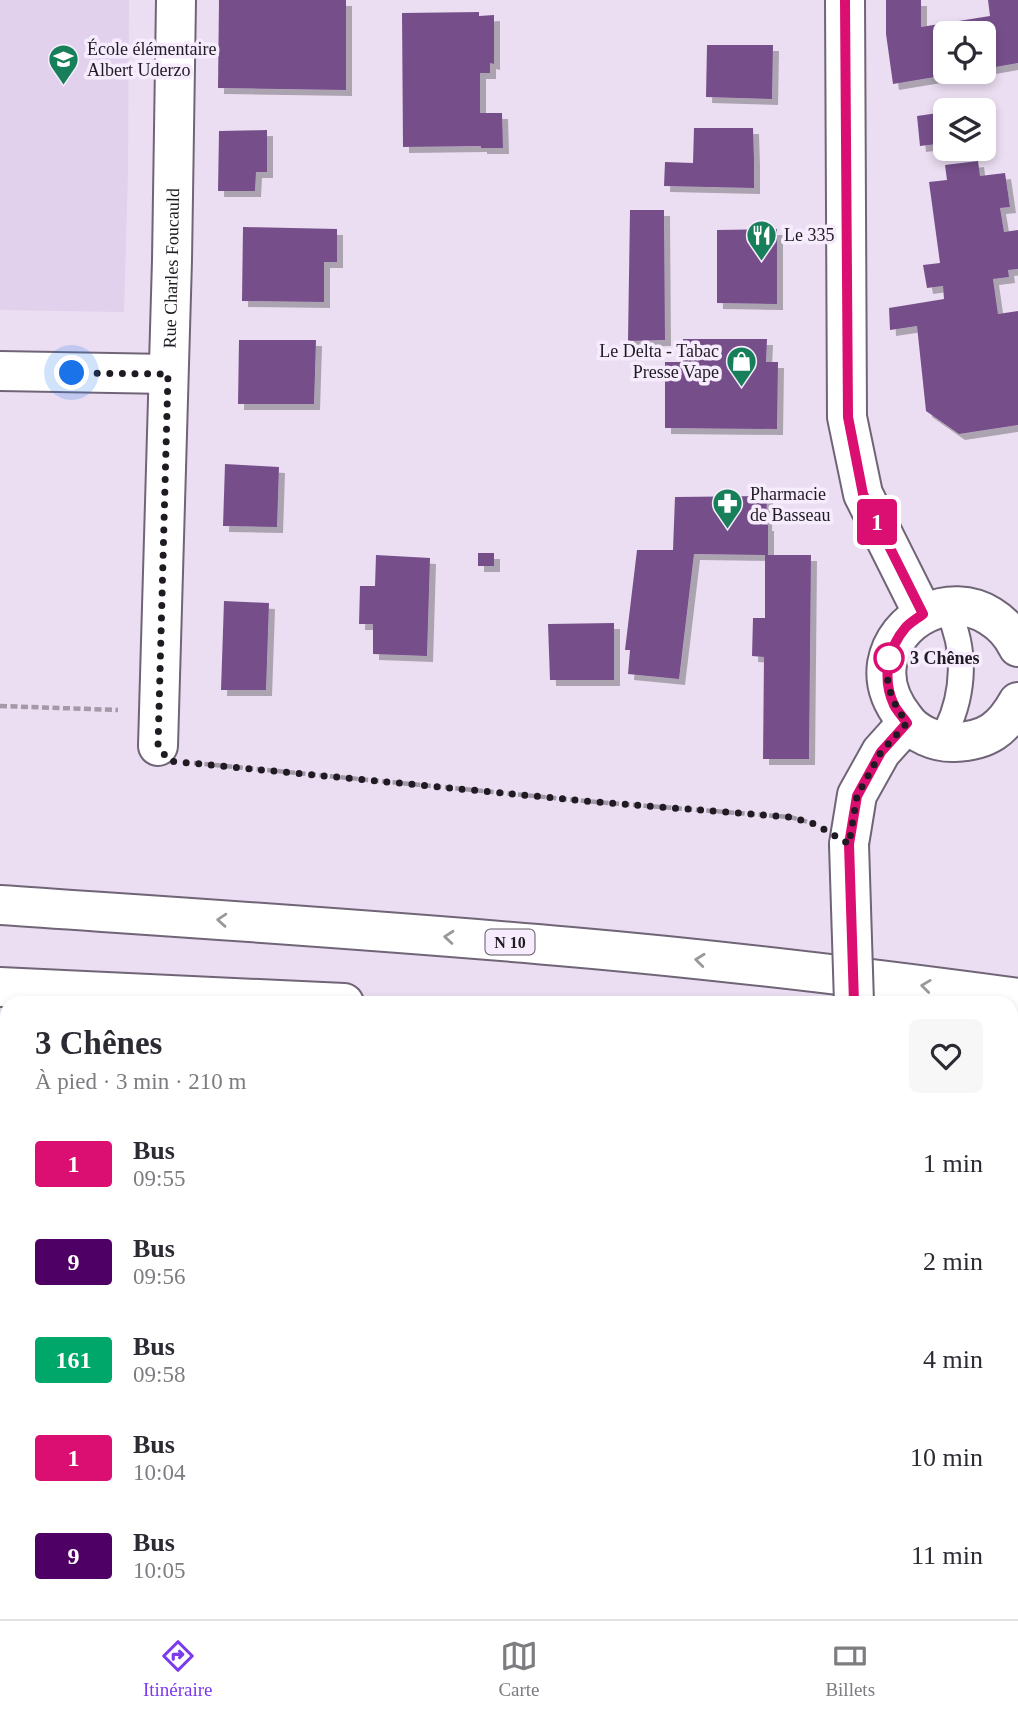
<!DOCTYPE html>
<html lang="fr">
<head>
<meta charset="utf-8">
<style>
  :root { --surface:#fff; --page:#f7f7f7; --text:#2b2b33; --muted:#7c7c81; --line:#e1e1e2; --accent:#7c3aed }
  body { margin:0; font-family:Georgia,serif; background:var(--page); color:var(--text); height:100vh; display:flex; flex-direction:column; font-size:26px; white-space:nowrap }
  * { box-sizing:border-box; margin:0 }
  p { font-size:23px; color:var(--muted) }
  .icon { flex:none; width:38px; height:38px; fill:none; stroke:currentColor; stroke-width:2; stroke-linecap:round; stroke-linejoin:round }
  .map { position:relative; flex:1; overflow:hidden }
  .details { position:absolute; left:0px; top:996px; width:1018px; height:625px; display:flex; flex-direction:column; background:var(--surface); border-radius:21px 21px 0 0; box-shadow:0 4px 10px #0003 }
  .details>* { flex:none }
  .badge { padding:0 14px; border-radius:5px; font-size:24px; line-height:46px }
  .controls { position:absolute; left:933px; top:21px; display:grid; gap:14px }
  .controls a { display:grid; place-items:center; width:63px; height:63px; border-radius:10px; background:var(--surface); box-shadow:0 4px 10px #0003; font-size:35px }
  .you { position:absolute; width:35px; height:35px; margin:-18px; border:5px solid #fff; border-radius:50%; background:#1a73e8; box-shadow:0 0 0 10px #1a73e833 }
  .map>.badge { position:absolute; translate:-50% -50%; box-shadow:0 0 0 4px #fff }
  .round { display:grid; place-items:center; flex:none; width:74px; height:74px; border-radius:10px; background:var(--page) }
  .summary { display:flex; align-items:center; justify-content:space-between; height:119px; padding:0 35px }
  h1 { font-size:33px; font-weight:600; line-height:52px }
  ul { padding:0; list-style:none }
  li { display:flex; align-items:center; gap:21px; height:98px; padding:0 35px }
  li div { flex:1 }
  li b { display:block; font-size:26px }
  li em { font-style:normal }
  li .badge { min-width:77px; font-weight:700; text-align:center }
  .dock { display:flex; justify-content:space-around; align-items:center; height:98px; border-top:2px solid var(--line); background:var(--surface); font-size:19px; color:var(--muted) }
  .dock a { display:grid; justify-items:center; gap:4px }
  .dock .current { color:var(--accent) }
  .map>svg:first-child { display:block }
</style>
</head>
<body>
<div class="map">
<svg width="1018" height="1619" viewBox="0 0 1018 1619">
  <defs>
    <filter id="shadow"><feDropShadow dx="6" dy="6" stdDeviation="0" flood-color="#0004"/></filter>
  </defs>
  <rect width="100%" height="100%" fill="#ebdef2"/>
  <!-- built -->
  <g fill="#e1d1ec">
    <path d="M0,0H129L128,172L124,312L0,310Z"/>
    <rect x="0" y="1123" width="7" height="469"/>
    <path d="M1012,1195H1018V1447L1012,1443Z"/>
  </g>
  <!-- building -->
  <g fill="#76508a" filter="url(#shadow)">
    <path d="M219,0H346V90L218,88Z"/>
    <path d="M886,0H921V27L990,16L988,0H1018V63L984,69V33H945V72H959V73L893,84L886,34Z"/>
    <path d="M479,12V16L494,15V64L490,63V73H480V113H502L503,148H481V146L403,147L402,13Z"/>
    <path d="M707,45H773L772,99L706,97Z"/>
    <path d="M945,112V143L920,146L917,116Z"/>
    <path d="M694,128H753L754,160V188L664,186L665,162L693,163Z"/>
    <path d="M267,130V172H256L255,191H218L219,131Z"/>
    <path d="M978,161L980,176L1005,173L1010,207L1000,208L1004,232L1018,230V269L1008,270L1009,277L993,279L998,314L1018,311V425L959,434L926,411L917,326L890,330L889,308L944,299L943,286L927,288L923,265L940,263L929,182L947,180L945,165Z"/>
    <path d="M630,210H664L665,340L628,341Z"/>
    <path d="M243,227L337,229V262H324V302L242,301Z"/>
    <path d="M777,229V304L717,303V230Z"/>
    <path d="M683,339H767L766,362H778L777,429L665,428V362H683Z"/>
    <path d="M239,340H316L314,404H238Z"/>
    <path d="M225,464L279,467L277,527L223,526Z"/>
    <path d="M767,496L766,525H768V555H811L809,759H763L764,657L752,656L753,618H765V555L694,554L679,679L628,674L630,650H625L637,550H673L675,497Z"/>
    <rect x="478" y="553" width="16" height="13"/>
    <path d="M376,555L430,558L427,656L373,654V624H359L360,586H375Z"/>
    <path d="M224,601L269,603L266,690H221Z"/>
    <path d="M614,623V680H550L548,624Z"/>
    <path d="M1018,1215V1363L1012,1366V1216Z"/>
    <path d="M7,1389V1428L0,1426V1405Z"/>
    <path d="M690,1614H788L787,1619H690Z"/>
  </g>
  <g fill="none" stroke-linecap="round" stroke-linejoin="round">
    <defs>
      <g id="lane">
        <path d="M940,741C961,708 967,664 954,626C952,619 947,613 944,607"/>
        <path d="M0,1179L7,1183"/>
        <path d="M0,1334L7,1320"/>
        <path d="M0,1584H7"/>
      </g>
      <g id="street">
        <path d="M0,371L168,374"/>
        <path id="s1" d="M158,746L172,260L176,0"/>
        <path d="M0,1546L7,1554"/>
        <path d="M47,1614V1619"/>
        <path d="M277,1619L303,1614"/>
      </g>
      <g id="secondary">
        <path d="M845,0L847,417L863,494L923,614"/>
        <path d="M1018,647C1012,634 1003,624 990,616C950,591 895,617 887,664C884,684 892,703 904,718C914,734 937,743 955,742C987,741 1003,729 1018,702"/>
        <path d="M849,844L857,795L881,752L907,723"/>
        <path d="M872,1614L891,1619"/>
        <path d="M906,1619H918L932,1614"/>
      </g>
      <g id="highway">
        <path d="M0,905C190,918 381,930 571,947C720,960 869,978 1018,998"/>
        <path d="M0,987L344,1003"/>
        <path d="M1012,1070L1018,1071"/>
        <path d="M1012,1101L1018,1102"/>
        <path d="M1012,1525L1018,1527"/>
        <path d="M1012,1569L1018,1567"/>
      </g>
    </defs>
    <!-- lane casing -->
    <use href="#lane" stroke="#706577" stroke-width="28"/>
    <!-- street casing -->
    <use href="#street" stroke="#706577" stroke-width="42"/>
    <!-- secondary casing -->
    <use href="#secondary" stroke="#706577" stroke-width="42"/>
    <!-- highway casing -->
    <use href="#highway" stroke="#706577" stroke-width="42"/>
    <!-- path -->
    <g stroke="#a399a8" stroke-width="4.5" stroke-dasharray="7 3.5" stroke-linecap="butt">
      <path d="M0,706L118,710"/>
      <path d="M194,763L596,802L790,817L812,823"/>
    </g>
    <!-- lane -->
    <use href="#lane" stroke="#fff" stroke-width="24"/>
    <!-- street -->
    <use href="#street" stroke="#fff" stroke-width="38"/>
    <!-- secondary -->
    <use href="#secondary" stroke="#fff" stroke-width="38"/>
    <!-- highway -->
    <use href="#highway" stroke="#fff" stroke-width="38"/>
    <defs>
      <path id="secondary-bridge" d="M849,844L854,1003"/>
    </defs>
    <!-- secondary-bridge casing -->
    <use href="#secondary-bridge" stroke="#706577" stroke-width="42" stroke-linecap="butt"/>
    <!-- secondary-bridge -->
    <use href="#secondary-bridge" stroke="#fff" stroke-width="38"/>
  </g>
  <!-- one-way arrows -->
  <defs><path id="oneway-chevron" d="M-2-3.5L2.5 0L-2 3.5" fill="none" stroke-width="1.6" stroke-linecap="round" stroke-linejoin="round" transform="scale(1.75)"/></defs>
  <g stroke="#9b989c">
    <use href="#oneway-chevron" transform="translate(222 920) rotate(-176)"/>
    <use href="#oneway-chevron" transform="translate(449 937) rotate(-175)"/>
    <use href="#oneway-chevron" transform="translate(700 960) rotate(-174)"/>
    <use href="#oneway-chevron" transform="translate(926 986) rotate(-173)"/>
  </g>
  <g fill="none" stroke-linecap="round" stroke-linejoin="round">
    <defs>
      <path id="line" d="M845,0L848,417L863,494L923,614C918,618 911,622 906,627C887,649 882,679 894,705C897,711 903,717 907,723L881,752L857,796L849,844L854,1003"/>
    </defs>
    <!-- line casing -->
    <use href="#line" stroke="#fff" stroke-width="16"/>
    <!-- line -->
    <use href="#line" stroke="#da0f71" stroke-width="10"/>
    <!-- walk -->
    <path stroke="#201b22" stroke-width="7" stroke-dasharray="0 12.6" d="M72,373L168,374L158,746L169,761L596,802L790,817L815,824L849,844L857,796L881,752L907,723C893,704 883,682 889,658"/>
  </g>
  <!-- icons -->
  <defs>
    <symbol id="school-pin" viewBox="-11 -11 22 30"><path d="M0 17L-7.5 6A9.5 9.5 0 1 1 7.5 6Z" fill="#177f59" stroke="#f6ecfd"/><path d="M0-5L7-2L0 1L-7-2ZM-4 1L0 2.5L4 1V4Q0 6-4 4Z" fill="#fff"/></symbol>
    <symbol id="restaurant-pin" viewBox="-11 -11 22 30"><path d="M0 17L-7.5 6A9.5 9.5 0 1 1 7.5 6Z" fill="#177f59" stroke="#f6ecfd"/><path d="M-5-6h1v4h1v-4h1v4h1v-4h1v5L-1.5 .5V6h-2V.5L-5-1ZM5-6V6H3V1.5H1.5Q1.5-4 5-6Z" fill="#fff"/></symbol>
    <symbol id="shop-pin" viewBox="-11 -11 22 30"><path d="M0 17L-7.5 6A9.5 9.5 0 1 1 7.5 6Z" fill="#177f59" stroke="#f6ecfd"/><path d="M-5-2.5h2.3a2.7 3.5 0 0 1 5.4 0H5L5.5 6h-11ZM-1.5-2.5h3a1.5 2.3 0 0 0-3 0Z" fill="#fff"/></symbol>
    <symbol id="pharmacy-pin" viewBox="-11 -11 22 30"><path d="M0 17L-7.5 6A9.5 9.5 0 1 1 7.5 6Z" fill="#177f59" stroke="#f6ecfd"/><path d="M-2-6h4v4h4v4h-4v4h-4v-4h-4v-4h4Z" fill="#fff"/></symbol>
  </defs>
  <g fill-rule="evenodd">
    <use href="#school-pin" x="46" y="42" width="35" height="47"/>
    <use href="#restaurant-pin" x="744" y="218" width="35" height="47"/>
    <use href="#shop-pin" x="724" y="344" width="35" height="47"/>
    <use href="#pharmacy-pin" x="710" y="486" width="35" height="47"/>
  </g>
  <!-- markers -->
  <circle fill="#fff" stroke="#da0f71" stroke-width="3.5" cx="889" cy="658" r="14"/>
  <g text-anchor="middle" stroke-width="7" stroke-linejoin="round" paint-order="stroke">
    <!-- shield labels -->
    <rect fill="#f6ecfd" stroke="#605a64" stroke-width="2" x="485.5" y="929.5" width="49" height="25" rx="5"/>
    <g font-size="16" font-weight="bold" fill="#201b22">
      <text x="510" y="948">N 10</text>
    </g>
    <!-- poi labels -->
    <g font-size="18" fill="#201b22" stroke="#f6ecfd" text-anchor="start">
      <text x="87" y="55">École élémentaire<tspan x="87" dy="21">Albert Uderzo</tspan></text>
      <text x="784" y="241">Le 335</text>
      <text x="719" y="357" text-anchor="end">Le Delta - Tabac<tspan x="719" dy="21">Presse Vape</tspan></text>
      <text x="750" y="500">Pharmacie<tspan x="750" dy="21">de Basseau</tspan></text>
    </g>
    <!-- street labels -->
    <g font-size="18" fill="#201b22" stroke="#f6ecfd">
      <text dy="6" stroke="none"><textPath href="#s1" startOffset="478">Rue Charles Foucauld</textPath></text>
    </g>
    <!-- stop labels -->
    <g font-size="18" font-weight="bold" fill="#201b22" stroke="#f6ecfd" text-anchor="start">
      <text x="910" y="664">3 Chênes</text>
    </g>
  </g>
</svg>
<div class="controls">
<a><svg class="icon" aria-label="locate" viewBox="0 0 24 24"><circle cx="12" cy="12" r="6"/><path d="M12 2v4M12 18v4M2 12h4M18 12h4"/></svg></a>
<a><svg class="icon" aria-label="layers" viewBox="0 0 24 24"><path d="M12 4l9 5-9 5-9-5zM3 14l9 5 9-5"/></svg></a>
</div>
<div class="you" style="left:72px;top:373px"></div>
<b class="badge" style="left:877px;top:522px;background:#da0f71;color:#fff">1</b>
<section class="details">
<div class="summary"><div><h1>3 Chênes</h1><p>À pied · 3 min · 210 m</p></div><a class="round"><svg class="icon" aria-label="heart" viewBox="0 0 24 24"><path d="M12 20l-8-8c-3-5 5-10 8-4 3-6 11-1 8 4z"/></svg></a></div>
<ul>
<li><span class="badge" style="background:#da0f71;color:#fff">1</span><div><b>Bus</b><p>09:55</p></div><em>1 min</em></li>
<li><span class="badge" style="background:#4f0064;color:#fff">9</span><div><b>Bus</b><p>09:56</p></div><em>2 min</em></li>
<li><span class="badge" style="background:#00a76b;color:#fff">161</span><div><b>Bus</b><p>09:58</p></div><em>4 min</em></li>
<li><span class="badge" style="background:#da0f71;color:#fff">1</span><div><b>Bus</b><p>10:04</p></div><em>10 min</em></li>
<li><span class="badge" style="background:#4f0064;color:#fff">9</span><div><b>Bus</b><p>10:05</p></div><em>11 min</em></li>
</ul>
</section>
</div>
<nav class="dock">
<a class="current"><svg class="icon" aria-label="directions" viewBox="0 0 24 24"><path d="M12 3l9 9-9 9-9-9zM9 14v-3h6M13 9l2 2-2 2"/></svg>Itinéraire</a>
<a><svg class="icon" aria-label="map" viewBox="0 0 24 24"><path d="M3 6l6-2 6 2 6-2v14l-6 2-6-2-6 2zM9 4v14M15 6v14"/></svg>Carte</a>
<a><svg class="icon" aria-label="tickets" viewBox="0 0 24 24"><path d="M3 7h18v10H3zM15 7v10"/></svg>Billets</a>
</nav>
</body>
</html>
